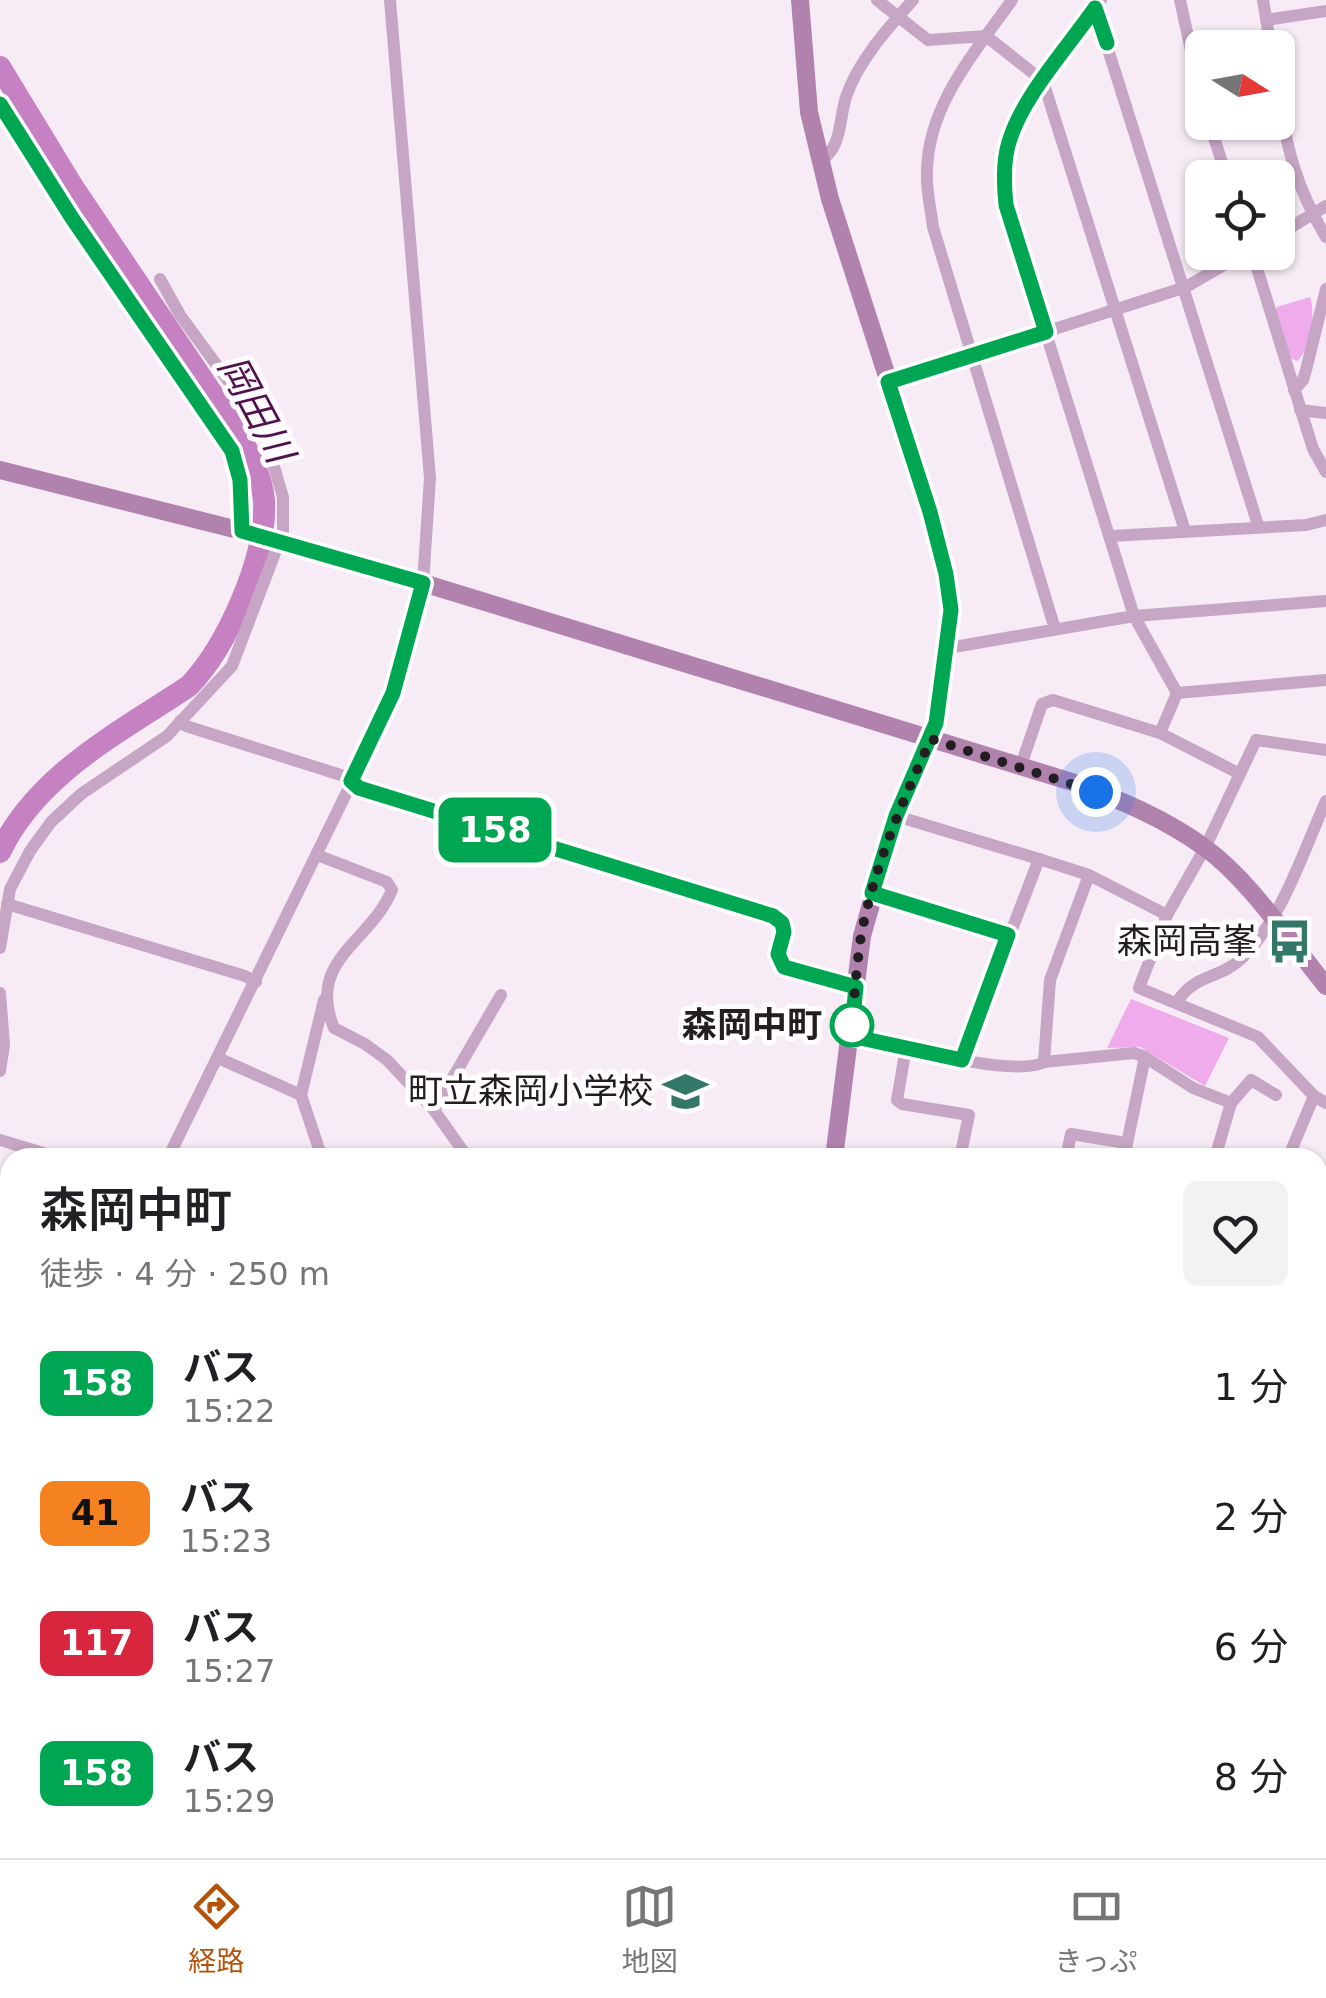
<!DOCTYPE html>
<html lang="ja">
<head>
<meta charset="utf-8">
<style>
  :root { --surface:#fff; --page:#f2f2f2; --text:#202124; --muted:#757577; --line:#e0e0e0; --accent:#b45309 }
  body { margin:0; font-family:"DejaVu Sans","Noto Sans JP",sans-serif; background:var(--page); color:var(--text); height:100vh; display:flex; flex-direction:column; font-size:38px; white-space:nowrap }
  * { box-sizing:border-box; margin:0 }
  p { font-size:32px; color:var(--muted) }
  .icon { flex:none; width:55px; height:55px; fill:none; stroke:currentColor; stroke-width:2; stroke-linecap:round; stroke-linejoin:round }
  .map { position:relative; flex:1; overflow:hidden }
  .panel { position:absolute; left:0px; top:1148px; width:1328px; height:712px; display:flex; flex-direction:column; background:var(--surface); border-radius:30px 30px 0 0; box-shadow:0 2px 8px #0004 }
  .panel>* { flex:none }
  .badge { padding:0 20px; border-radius:15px; font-size:35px; line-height:65px }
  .needle { width:65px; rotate:101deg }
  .buttons { position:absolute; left:1185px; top:30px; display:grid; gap:20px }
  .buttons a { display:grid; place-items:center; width:110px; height:110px; border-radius:15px; background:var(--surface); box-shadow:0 2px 8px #0004; font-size:50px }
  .you { position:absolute; width:50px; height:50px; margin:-25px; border:8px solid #fff; border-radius:50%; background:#1a73e8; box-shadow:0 0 0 15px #1a73e833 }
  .map>.badge { position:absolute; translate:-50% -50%; box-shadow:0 0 0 5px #fff }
  .round { display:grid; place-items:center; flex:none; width:105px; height:105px; border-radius:15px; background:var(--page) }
  .summary { display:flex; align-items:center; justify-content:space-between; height:170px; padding:0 40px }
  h1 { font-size:48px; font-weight:600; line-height:75px }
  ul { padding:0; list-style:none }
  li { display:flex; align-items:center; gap:30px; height:130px; padding:0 40px }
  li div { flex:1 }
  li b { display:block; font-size:38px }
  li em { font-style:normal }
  li .badge { min-width:110px; font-weight:700; text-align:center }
  .dock { display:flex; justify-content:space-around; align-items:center; height:140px; border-top:2px solid var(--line); background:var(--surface); font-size:28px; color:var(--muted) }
  .dock a { display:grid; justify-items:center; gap:5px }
  .dock .active { color:var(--accent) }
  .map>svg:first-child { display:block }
</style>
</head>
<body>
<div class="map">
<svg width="1326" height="1858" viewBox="0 0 1326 1858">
  <rect width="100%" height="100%" fill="#f7ecf6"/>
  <!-- green -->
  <g fill="#efabeb">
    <path d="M1310,297C1316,313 1311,349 1297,361L1290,358L1275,313L1277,307Z"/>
    <path d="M1131,999L1229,1038L1205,1086L1140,1047L1107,1048Z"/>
  </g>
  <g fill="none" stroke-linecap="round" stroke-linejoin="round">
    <!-- river -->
    <path stroke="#c681c3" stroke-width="22" d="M0,67L73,187L236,429C248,451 262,475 264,501C267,558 227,646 189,686C120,732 37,774 0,852"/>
    <!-- street -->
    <g stroke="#c6a6c4" stroke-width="12">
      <path d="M877,0L928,40L986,36L1043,81L1185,531"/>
      <path d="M1012,0C975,52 927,106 927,173C926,191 931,209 933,227L1055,629"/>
      <path d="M1101,0C1074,38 1020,100 1009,143C1004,163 1004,186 1006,205L1134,616L1177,693"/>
      <path d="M1180,0L1202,101"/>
      <path d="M1263,0L1271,48"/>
      <path d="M1095,8L1258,525"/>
      <path d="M1266,20L1326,11"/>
      <path d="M1278,90C1286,146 1296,188 1326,237"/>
      <path d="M0,104L36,163L232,451L240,480L242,531"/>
      <path d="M1209,122L1227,178"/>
      <path d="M821,160C842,148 839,119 846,97C858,61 888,28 913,0"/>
      <path d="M1278,235L1326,206"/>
      <path d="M1252,252L1313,449L1326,472"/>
      <path d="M888,382L1186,287L1246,252"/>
      <path d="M1294,390L1303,380L1306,370L1326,289"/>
      <path d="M1300,410L1326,413"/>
      <path d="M1111,536L1306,525L1326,520"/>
      <path d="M948,648L1134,616L1326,601"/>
      <path d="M1177,693L1326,680"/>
      <path d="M180,721L186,726L344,776L359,788L773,916L782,923L783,933L778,955L784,967L856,987"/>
      <path d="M1160,733L1177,693"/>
      <path d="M1326,750L1256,740L1205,848L1167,915L1139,988L1258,1037L1314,1096L1326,1103"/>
      <path d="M1020,768L1042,704L1053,700L1160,733L1240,774"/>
      <path d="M896,816L1039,859"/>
      <path d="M317,855L387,882L392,890C370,943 306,960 334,1028L365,1044L387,1060L434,1110L468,1158"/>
      <path d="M872,893L1008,935"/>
      <path d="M7,904L245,976L256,982"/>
      <path d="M0,948L10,889L30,851L51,822L81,794L167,736L232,666L283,532V497L266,440L251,412L180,315L160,279"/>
      <path d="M0,993L4,1045L0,1071"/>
      <path d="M1177,1002C1194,974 1220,979 1241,959C1283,918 1302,854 1326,801"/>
      <path d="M851,1036C888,1044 1017,1079 1044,1062L1134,1053L1145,1057L1193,1088L1231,1103L1215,1158"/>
      <path d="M906,1048L897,1100L902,1104L969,1115L960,1158"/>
      <path d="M218,1058L301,1095L322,1158"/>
      <path d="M962,1060L1039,859L1089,875L1167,915"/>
      <path d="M1044,1062L1050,980L1089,875"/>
      <path d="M301,1095L324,1000"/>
      <path d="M1231,1103L1251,1080L1276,1095"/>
      <path d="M434,1110L501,995"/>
      <path d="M0,1140L60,1158"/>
      <path d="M168,1158L385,714L423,583L430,478L390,0"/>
      <path d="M1066,1158L1071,1134L1126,1143"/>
      <path d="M1124,1158L1145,1057"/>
      <path d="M1288,1158L1314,1096"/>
      <path d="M1318,1216L1324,1205"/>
      <path d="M1318,1262H1326"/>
      <path d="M1318,1399H1326"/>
      <path d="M0,1520L10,1500"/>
      <path d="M0,1664L10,1667"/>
      <path d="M1318,1674L1321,1567"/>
      <path d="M1318,1695L1325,1715L1324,1746"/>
      <path d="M827,1850V1858"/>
      <path d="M1109,1850L1124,1858"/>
      <path d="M1215,1850L1218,1852L1216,1858"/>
      <path d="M110,1858H321"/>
      <path d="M571,1858L574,1850"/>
      <path d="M979,1858L985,1850"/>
      <path d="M1244,1858L1250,1850"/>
    </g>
    <!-- secondary -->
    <g stroke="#b182ae" stroke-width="18">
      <path d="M800,0L809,112L830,199L931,513L947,574L951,611L936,723L896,816L862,936L834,1158"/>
      <path d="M0,470L242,531L423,583L1072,782C1118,799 1164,818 1204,847C1250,880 1290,942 1326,986"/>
      <path d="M617,1858L620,1850"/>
    </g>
  </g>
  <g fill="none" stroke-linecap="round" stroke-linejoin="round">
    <defs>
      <path id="line" d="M0,104L72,218L232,451L240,480L242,531L423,583L393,693L351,781L359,788L773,916L782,923L784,932L778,954L784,967L856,987L851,1036L962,1060L1008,935L872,893L896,816L936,723L951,610L946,574L930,512L888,382L1046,332L1006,205C1004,186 1003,161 1009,142C1022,97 1068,47 1095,8L1107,43"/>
    </defs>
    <!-- line casing -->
    <use href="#line" stroke="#fff" stroke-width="22"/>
    <!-- line -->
    <use href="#line" stroke="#00a651" stroke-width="15"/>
    <!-- walk -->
    <path stroke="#211d20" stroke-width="10" stroke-dasharray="0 18" d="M852,1025L851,1036C854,1003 856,969 861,936C874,867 902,802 931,739L1096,792"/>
  </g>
  <!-- icons -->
  <defs>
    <symbol id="bus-bare" viewBox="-9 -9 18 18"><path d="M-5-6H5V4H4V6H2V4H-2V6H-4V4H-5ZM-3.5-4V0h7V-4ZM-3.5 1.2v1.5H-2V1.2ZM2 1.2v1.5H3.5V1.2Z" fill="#337769" stroke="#fefcfe" stroke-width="2.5" paint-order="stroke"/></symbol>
    <symbol id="school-bare" viewBox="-9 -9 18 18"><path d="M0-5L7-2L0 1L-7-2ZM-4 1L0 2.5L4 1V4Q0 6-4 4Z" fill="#337769" stroke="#fefcfe" stroke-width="2.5" paint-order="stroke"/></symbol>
  </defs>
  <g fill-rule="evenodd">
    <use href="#bus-bare" x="1258" y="910" width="63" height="63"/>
    <use href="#school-bare" x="654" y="1060" width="63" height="63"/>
  </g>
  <!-- markers -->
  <circle fill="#fff" stroke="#00a651" stroke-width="5" cx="852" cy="1025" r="20"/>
  <g text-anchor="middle" stroke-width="10" stroke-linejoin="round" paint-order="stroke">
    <!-- poi labels -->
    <g font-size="35" fill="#211d20" stroke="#fefcfe" text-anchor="end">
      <text x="1257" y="953">森岡高峯</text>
      <text x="653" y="1103">町立森岡小学校</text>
    </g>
    <!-- stop labels -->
    <g font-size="35" font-weight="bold" fill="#211d20" stroke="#fefcfe" text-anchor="end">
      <text x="822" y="1037">森岡中町</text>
    </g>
    <!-- water labels -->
    <g font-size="38" font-style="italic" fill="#50114f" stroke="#fefcfe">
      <text transform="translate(256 409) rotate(62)" y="13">岡田川</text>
    </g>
  </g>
</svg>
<div class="buttons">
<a><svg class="needle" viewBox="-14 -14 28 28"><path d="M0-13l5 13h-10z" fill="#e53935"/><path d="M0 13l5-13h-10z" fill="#757577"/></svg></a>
<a><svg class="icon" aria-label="locate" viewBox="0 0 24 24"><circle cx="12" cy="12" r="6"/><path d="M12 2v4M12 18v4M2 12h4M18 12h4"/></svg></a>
</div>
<div class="you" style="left:1096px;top:792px"></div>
<b class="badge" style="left:495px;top:830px;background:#00a651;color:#fff">158</b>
<section class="panel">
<div class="summary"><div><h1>森岡中町</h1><p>徒歩 · 4 分 · 250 m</p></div><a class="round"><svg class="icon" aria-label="heart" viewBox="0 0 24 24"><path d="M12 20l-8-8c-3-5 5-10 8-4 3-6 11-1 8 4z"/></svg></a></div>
<ul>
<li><span class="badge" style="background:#00a651;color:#fff">158</span><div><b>バス</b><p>15:22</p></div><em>1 分</em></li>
<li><span class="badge" style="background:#f58220;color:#111">41</span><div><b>バス</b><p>15:23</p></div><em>2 分</em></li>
<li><span class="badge" style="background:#d7263d;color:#fff">117</span><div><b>バス</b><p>15:27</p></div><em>6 分</em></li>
<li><span class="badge" style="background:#00a651;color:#fff">158</span><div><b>バス</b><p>15:29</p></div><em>8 分</em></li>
</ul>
</section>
</div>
<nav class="dock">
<a class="active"><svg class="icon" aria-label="directions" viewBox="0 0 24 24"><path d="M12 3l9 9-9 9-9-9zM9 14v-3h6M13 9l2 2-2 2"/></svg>経路</a>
<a><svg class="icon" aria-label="map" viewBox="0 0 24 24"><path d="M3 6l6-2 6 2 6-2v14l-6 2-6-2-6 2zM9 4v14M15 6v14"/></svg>地図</a>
<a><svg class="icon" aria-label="tickets" viewBox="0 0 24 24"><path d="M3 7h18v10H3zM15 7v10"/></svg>きっぷ</a>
</nav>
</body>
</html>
